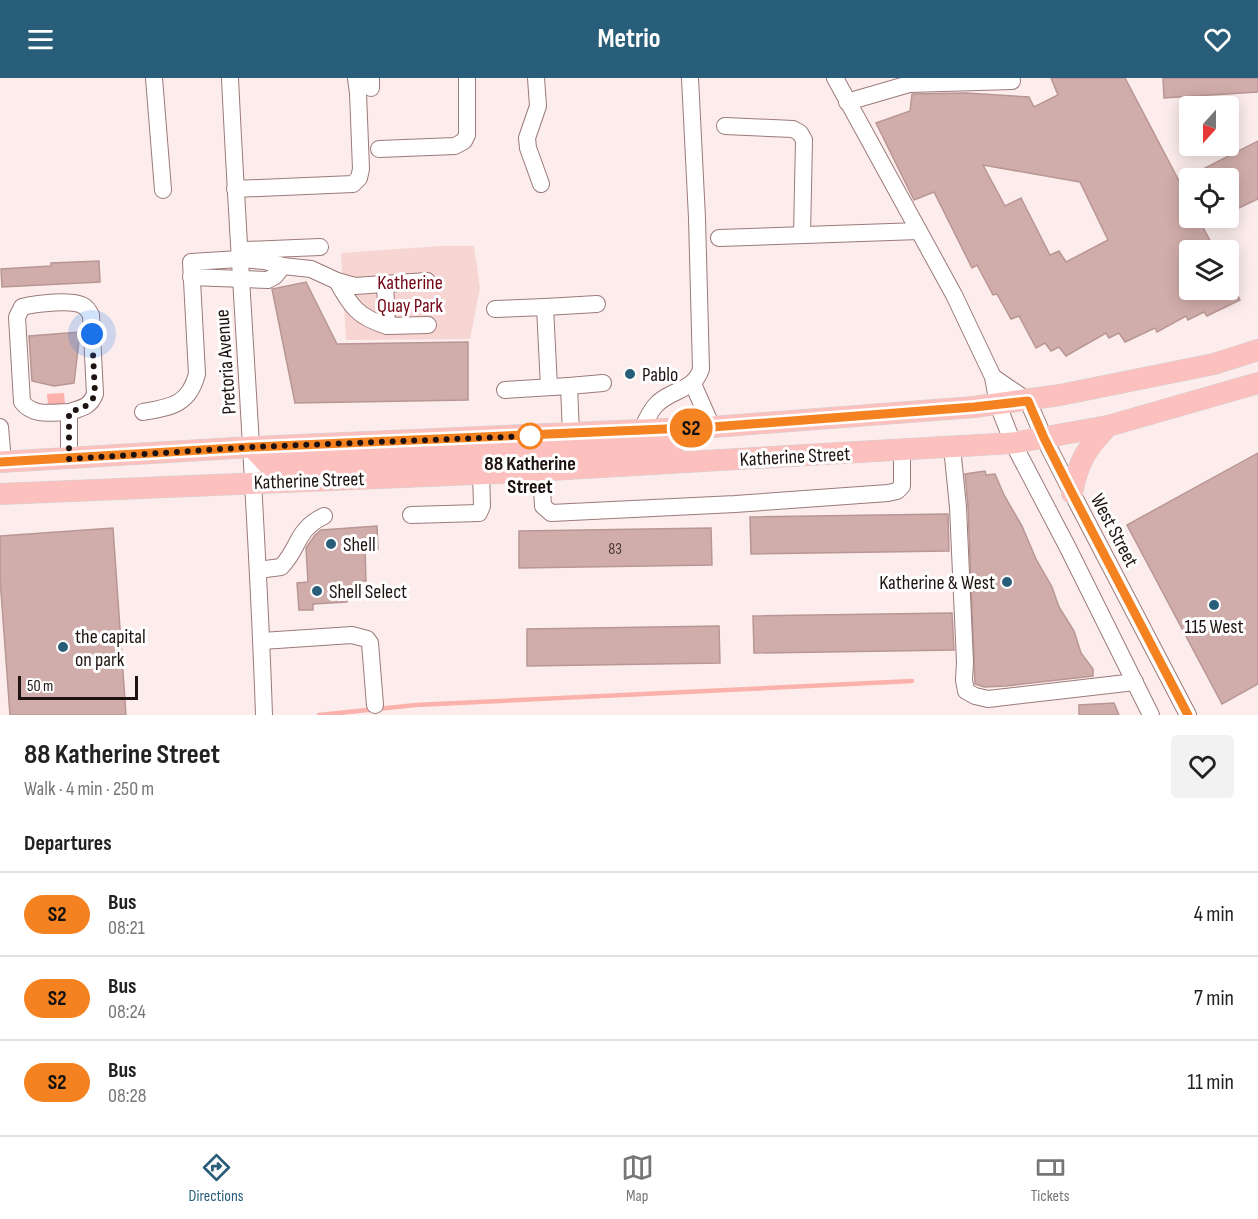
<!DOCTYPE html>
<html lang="en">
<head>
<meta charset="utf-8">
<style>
  :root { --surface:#fff; --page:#f2f2f2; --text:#222; --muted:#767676; --line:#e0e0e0; --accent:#285e79 }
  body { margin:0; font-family:"Sofia Sans Condensed",sans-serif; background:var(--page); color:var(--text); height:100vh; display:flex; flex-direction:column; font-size:22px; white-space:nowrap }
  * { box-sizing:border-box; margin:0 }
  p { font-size:20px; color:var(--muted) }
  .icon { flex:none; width:33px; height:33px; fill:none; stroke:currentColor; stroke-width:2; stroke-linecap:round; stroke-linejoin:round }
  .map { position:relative; height:637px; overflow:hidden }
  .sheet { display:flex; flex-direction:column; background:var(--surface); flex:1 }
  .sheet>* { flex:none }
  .badge { padding:0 12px; border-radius:20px; font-size:21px; line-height:39px }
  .needle { width:39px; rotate:201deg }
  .tools { position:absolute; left:1179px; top:18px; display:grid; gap:12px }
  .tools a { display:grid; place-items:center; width:60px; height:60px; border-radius:6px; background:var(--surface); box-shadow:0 3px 15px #0003; font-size:30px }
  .scale { position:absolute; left:18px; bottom:15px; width:120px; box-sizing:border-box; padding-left:6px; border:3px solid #1f1312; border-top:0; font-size:16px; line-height:21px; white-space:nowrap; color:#1f1312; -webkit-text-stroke:4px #fefefe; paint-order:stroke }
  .you { position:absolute; width:30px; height:30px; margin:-15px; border:4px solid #fff; border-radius:50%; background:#1a73e8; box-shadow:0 0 0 9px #1a73e833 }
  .map>.badge { position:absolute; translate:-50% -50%; box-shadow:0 0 0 3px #fff }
  h2 { padding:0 24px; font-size:22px; line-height:54px }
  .round { display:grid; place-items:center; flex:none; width:63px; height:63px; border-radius:6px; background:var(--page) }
  .summary { display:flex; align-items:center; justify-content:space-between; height:102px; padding:0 24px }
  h1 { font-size:28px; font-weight:700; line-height:45px }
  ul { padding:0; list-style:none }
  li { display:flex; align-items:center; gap:18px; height:84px; padding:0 24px; border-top:2px solid var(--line) }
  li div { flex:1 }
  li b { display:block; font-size:22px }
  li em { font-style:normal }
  li .badge { min-width:66px; font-weight:700; text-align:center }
  header { display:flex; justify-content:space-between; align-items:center; height:78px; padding:0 24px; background:var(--accent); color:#fff; font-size:27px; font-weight:700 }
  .tab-bar { display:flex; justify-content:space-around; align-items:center; height:84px; border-top:2px solid var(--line); background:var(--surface); font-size:16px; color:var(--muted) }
  .tab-bar a { display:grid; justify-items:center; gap:3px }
  .tab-bar .current { color:var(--accent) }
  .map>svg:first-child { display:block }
</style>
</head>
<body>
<header><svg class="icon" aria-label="menu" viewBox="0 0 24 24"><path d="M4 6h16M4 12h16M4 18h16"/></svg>Metrio<svg class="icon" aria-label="heart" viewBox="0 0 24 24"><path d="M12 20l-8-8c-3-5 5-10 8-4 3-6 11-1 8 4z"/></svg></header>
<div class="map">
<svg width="1258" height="637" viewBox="0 0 1258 637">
  <rect width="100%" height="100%" fill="#fcedec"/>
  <!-- green -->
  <path fill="#f7d5d3" d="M441,168H474L480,210L470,261L346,262L341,175Z"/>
  <!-- water -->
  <path fill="#fbb1ac" d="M64,315L65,326L48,327L47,316Z"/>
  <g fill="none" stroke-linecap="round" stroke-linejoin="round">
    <!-- stream -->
    <path stroke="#fbb1ac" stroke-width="4.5" d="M319,637L416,627L912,603"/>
  </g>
  <!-- building -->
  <g fill="#d0adaa" stroke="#b89694" stroke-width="1.5" fill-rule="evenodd">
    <path d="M1051,0H1125L1190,124V140H1198L1215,172H1190V212H1235L1240,222L1207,238L1204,234L1188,242L1186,238L1157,254L1155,250L1125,264L1119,255L1109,260L1106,255L1066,278L1059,269L1051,273L1045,265L1036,270L1019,238L1011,241L997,216L993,217L977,187L972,190L934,114L914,122L876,45L910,33L912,16L966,15L1029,19L1034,29L1058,17ZM983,87L1080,104L1108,162L1066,184L1059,173L1050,177L1021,120L1005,128Z"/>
    <path d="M1163,0H1258V14L1164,20Z"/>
    <path d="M1258,63V121L1228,135V100H1208L1203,91Z"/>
    <path d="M99,183L100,204L2,209L1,191L51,188V185Z"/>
    <path d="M306,204L337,266L468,264V322L295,325L272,211Z"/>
    <path d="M80,254L74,305L54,308L32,303L29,258Z"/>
    <path d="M1258,375V606L1222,626L1127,447Z"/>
    <path d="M985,393L986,397L995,396L1004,417L1022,448L1036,481L1052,509L1059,529L1074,553L1081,575L1093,591V598L1006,608L984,609L975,606L968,428L965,396Z"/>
    <path d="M948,436L949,473L751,476L750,439Z"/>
    <path d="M377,448L378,471L365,472L366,503H362L361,517L347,518V524L313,526V532H299L297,505L308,504L306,470L315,457L321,452Z"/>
    <path d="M113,450L126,637H10L0,500V458Z"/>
    <path d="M711,450L712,487L519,490V453Z"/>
    <path d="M952,535L954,572L754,575L753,538Z"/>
    <path d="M719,548L720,585L527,588V551Z"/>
    <path d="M1114,625L1119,637H1079V627Z"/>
  </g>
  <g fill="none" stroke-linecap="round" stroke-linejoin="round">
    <defs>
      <g id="minor">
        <path d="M154,0L163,112"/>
        <path d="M230,0C240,212 257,424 264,637"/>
        <path d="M371,0V10"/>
        <path d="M536,0L538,28L527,60L528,70L541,106"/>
        <path d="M835,0L954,217L993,299L998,327L1013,365L1068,470L1151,637"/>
        <path d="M847,24L909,6L1012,3"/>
        <path d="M725,48L793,51L800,55L804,62L802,157"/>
        <path d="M379,71L455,68L464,63L467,57V0"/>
        <path d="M235,111L353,106L359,100L361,91L358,15L356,0"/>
        <path d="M719,160L919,153"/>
        <path d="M246,172L320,169"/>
        <path d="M191,199L268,202L275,198L283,188"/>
        <path d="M337,203C351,229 358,239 387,248"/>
        <path d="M385,206L387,248L428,247"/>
        <path d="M545,229L597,226"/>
        <path d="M495,231L545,229L549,309"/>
        <path d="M993,299L1028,323L1044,360L1072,415L1188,637"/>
        <path d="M693,306L712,349"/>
        <path d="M569,308L603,305"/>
        <path d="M505,312L569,308L571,356"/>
        <path d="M143,334C171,329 189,327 197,296L191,184L239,181L265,183L283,188L311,191L337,203L355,208L427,203"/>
        <path d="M0,349L3,384"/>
        <path d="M641,353C645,345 649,335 655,328C669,311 694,314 701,291L697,140L690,0"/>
        <path d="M952,369L958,429L965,584L964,602L966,613L975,618L988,621L1135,604"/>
        <path d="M69,381V334C51,334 34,339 22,324L17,239L22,229C34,226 75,220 85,229C88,231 89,234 91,237L95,316C90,329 82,330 69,334"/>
        <path d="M541,392L543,428L551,435L735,426L888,415L897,413L902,408V372"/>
        <path d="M411,437L479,435L482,428L481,395"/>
        <path d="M258,492L281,489C300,470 295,452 324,438"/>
        <path d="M262,563L352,557L367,561L370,565L375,627"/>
      </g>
      <g id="major">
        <path d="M252,369L266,384L275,387L673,370"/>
        <path d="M0,384L252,369L712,349L974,329L1060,317L1214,286L1258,272"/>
        <path d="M1072,415C1078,384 1086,371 1108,348"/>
        <path d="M0,416L498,395L1013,365L1108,348L1258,305"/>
      </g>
    </defs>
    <!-- minor casing -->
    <use href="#minor" stroke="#9b7a78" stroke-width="18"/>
    <!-- major casing -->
    <use href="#major" stroke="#d2d0d0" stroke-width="22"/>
    <!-- minor -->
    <use href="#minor" stroke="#fff" stroke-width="16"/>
    <!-- major -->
    <use href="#major" stroke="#fcc1be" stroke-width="21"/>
  </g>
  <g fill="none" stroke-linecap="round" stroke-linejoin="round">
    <defs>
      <path id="line" d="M0,384L252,369L712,349L974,329L1028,323L1044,360L1072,415L1188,637"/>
    </defs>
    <!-- line casing -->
    <use href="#line" stroke="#fff" stroke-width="14"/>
    <!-- line -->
    <use href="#line" stroke="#f58220" stroke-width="9"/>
    <!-- walk -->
    <path stroke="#1f1312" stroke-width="6" stroke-dasharray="0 10.8" d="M92,256L95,316C90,329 82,330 69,334V381L252,369L530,358"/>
  </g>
  <!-- markers -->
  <g fill="#285e79" stroke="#fefefe" stroke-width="2">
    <circle cx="630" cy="296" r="6"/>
    <circle cx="331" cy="466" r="6"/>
    <circle cx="1007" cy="504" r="6"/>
    <circle cx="317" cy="513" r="6"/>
    <circle cx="1214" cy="527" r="6"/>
    <circle cx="63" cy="569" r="6"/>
  </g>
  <circle fill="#fff" stroke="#f58220" stroke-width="3" cx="530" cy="358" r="12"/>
  <g text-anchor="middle" stroke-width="6" stroke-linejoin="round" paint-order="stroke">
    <!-- number labels -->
    <g font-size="16" fill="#4b3a38">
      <text x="615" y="476">83</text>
    </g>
    <!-- park labels -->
    <g font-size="20" fill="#740515" stroke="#fefefe">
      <text x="410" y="211">Katherine<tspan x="410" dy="23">Quay Park</tspan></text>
    </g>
    <!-- street labels -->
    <g font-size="20" fill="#1f1312" stroke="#fefefe">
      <text transform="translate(225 284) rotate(-94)" y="7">Pretoria Avenue</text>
      <text transform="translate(795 378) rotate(-3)" y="7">Katherine Street</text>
      <text transform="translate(309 402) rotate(-2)" y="7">Katherine Street</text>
      <text transform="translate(1115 452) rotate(62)" y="7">West Street</text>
    </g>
    <!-- poi labels -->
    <g font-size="20" fill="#1f1312" stroke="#fefefe" text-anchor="start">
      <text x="642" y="303">Pablo</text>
      <text x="343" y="473">Shell</text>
      <text x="995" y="511" text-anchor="end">Katherine &amp; West</text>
      <text x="329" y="520">Shell Select</text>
      <text x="1214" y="555" text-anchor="middle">115 West</text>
      <text x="75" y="565">the capital<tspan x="75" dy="23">on park</tspan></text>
    </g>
    <!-- stop labels -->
    <g font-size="20" font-weight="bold" fill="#1f1312" stroke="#fefefe">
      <text x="530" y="392">88 Katherine<tspan x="530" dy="23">Street</tspan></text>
    </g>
  </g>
</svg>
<div class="tools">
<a><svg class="needle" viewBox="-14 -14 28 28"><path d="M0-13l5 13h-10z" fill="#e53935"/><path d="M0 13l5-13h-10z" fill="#767676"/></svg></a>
<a><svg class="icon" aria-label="locate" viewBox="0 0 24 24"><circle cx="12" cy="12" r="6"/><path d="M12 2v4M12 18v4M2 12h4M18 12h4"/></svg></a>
<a><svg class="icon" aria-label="layers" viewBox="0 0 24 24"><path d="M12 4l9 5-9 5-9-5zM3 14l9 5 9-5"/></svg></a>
</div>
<div class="scale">50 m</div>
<div class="you" style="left:92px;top:256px"></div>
<b class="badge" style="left:691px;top:350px;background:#f58220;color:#111">S2</b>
</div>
<section class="sheet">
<div class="summary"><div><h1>88 Katherine Street</h1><p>Walk · 4 min · 250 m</p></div><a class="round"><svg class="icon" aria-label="heart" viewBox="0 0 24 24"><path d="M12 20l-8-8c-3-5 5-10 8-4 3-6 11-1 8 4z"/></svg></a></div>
<h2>Departures</h2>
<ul>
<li><span class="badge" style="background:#f58220;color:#111">S2</span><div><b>Bus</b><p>08:21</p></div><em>4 min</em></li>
<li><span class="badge" style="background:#f58220;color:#111">S2</span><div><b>Bus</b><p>08:24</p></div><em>7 min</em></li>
<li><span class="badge" style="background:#f58220;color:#111">S2</span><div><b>Bus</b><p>08:28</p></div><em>11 min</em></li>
</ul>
</section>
<nav class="tab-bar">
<a class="current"><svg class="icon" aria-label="directions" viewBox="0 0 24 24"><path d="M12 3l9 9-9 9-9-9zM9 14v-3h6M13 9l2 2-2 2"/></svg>Directions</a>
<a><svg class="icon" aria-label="map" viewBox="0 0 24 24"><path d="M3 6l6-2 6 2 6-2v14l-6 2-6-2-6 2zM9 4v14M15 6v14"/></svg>Map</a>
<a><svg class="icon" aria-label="tickets" viewBox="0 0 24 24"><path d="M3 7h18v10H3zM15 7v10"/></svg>Tickets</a>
</nav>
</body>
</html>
